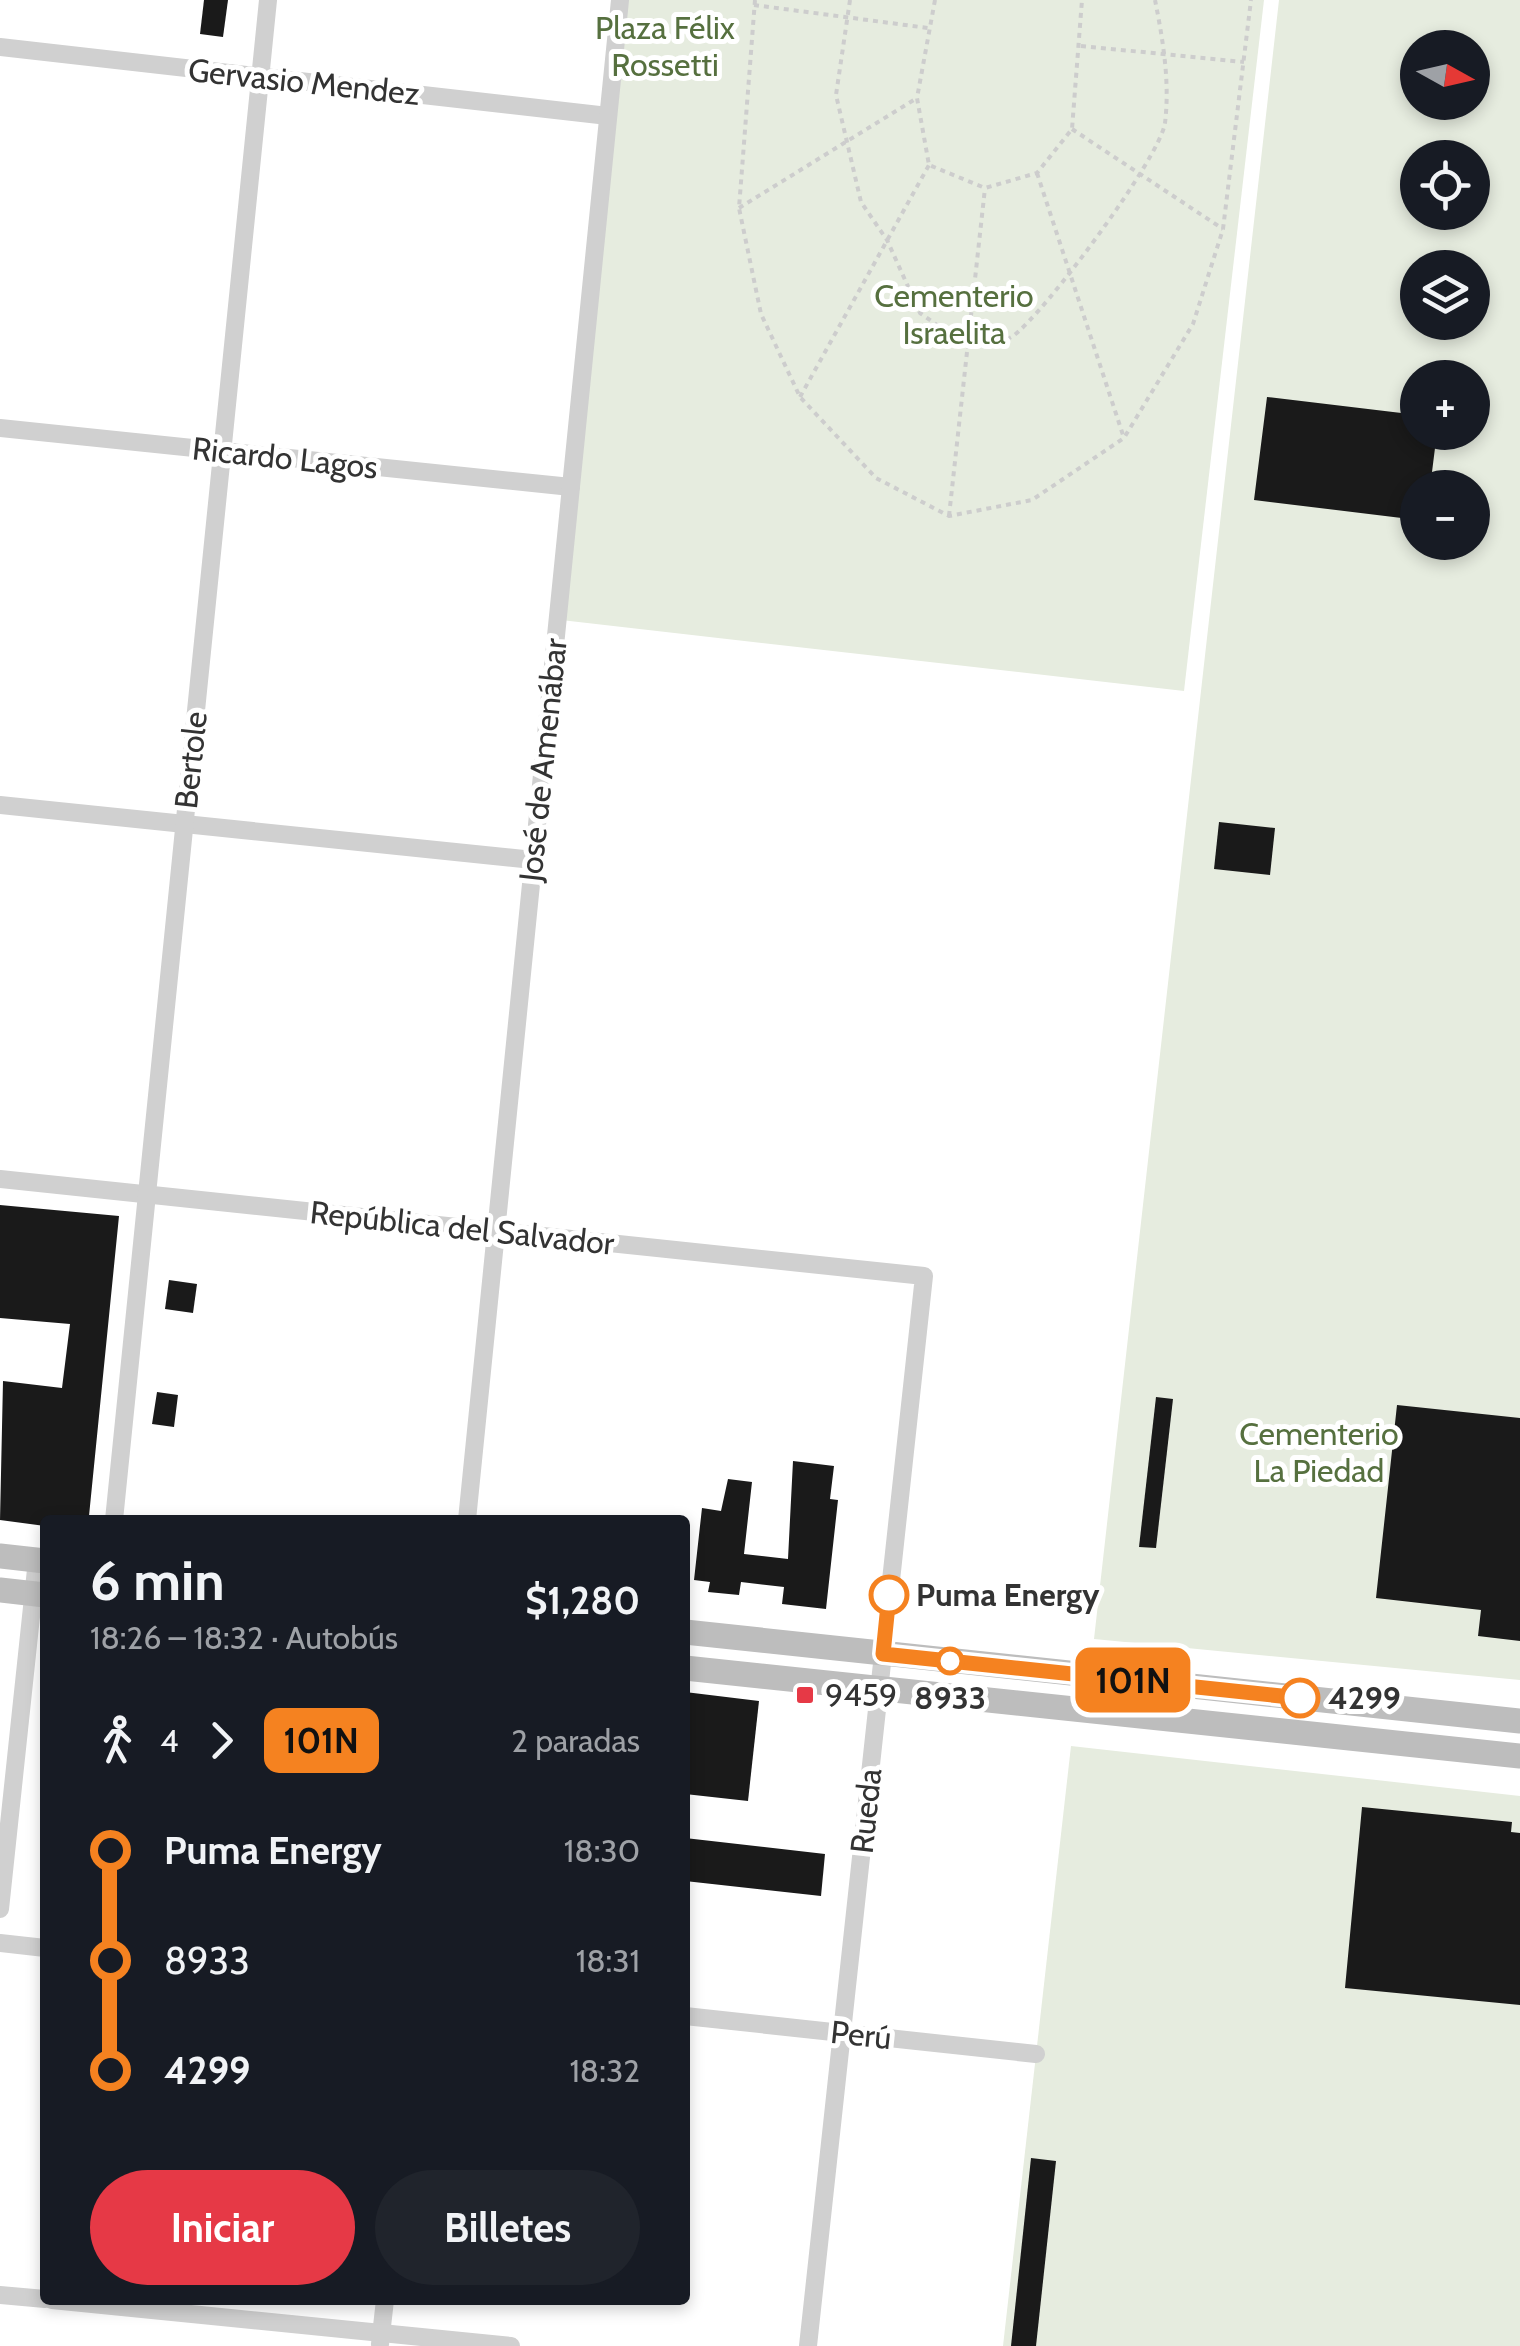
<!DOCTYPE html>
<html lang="es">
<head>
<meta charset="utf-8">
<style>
  :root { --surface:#171b24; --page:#20242c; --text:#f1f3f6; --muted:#9ea1a6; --accent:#e63946 }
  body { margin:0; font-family:Cabin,sans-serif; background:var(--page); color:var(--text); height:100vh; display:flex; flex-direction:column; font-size:38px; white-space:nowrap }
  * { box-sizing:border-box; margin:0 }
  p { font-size:32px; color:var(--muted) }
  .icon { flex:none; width:55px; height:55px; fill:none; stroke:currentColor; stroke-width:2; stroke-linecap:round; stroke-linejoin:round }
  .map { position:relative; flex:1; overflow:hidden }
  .panel { position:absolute; left:40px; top:1515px; width:650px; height:790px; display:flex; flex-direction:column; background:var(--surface); border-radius:10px; box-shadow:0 5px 15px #0003 }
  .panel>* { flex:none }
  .badge { padding:0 20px; border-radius:15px; font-size:35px; line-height:65px }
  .needle { width:65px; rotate:98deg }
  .tools { position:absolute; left:1400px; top:30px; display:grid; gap:20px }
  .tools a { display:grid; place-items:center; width:90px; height:90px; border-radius:50%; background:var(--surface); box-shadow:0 5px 15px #0003; font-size:50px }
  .map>.badge { position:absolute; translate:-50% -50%; box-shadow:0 0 0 5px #fff }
  .legs { display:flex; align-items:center; gap:15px; height:110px; padding:0 50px; font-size:32px }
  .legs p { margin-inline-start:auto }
  .summary { display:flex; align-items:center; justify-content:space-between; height:170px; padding:0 50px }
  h1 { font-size:55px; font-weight:800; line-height:75px }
  .cta { display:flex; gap:20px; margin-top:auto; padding:20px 50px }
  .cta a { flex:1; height:115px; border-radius:60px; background:var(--accent); color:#fff; font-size:40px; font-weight:800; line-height:115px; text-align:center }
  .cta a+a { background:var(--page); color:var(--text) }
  ul { padding:0 50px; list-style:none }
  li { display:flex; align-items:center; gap:35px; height:110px; font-size:38px }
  li i { display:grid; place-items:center; width:15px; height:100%; margin:0 12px; background:currentColor }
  li i::after { content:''; width:25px; height:25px; margin:-12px; border:8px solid; border-radius:50%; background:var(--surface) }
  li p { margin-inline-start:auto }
  li:first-child i { background:linear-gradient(#0000 50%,currentColor 0) }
  li:last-child i { background:linear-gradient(currentColor 50%,#0000 0) }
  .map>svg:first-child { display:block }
</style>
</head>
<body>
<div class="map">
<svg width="1520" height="2346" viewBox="0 0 1520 2346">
  <rect width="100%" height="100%" fill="#fff"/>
  <!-- green -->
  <g fill="#e6ecdf" fill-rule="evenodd">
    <path d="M625,0H1264L1184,691L561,620Z"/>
    <path d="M1279,0H1520V1680L1094,1639ZM1418,48H1472V102H1418ZM1418,158H1472V212H1418ZM1418,268H1472V322H1418ZM1418,378H1472V432H1418ZM1418,488H1472V542H1418Z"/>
    <path d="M1071,1746L1520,1796V2346H1003Z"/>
  </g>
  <!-- building -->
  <g fill="#1a1a1a">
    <path d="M204,0H228L223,37L200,34Z"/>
    <path d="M1267,397L1418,415V432H1437L1430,488H1418V520L1254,500Z"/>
    <path d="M1219,822L1275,828L1270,875L1214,869Z"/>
    <path d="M0,1205L119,1216L89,1516L84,1520H45V1526L0,1520L3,1381L62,1388L70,1324L0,1318Z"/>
    <path d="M169,1280L197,1284L193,1313L165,1309Z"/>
    <path d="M157,1392L178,1395L174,1427L152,1424Z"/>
    <path d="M1156,1397L1173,1399L1156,1548L1139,1547Z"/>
    <path d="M1397,1405L1520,1418V1641L1478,1636L1481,1610L1376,1598Z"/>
    <path d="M793,1461L834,1466L830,1499L838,1500L826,1609L782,1604L784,1587L741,1582L739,1595L708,1592L710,1582L694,1580L702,1508L721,1511L728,1479L752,1482L744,1554L788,1559Z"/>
    <path d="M685,1692L759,1701L748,1801L685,1794Z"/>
    <path d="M1362,1807L1512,1822L1511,1832L1520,1833V2005L1345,1988Z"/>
    <path d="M685,1838L825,1854L821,1896L685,1881Z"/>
    <path d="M1031,2158L1056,2161L1036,2346H1011Z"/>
  </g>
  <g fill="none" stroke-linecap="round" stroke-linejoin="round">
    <!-- path -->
    <g stroke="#cdcdcd" stroke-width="4" stroke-dasharray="5 5" stroke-linecap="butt">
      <path d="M755,0L739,208L761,314L800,397L876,478L949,516L1032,500L1124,438L1193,324L1223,229L1251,0"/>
      <path d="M850,0L836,95L861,202L887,240L920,313L968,347C981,344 1002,343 1013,336C1044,314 1160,158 1165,123C1170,82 1163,40 1155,0"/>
      <path d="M935,0L917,98L929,165L985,188L1037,173L1072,129L1082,0"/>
      <path d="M754,5L928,28"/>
      <path d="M1081,46L1244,62"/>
      <path d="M1072,129L1223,229"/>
      <path d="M1037,173L1124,438"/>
      <path d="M739,208L917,98"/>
      <path d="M800,397L929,165"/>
      <path d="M949,516L985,188"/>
    </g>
    <!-- street -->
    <g stroke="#d0d0d0" stroke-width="18">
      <path d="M0,47L608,116"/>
      <path d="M0,428L571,487"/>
      <path d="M0,805L533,860"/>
      <path d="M0,1179L924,1276L808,2346"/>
      <path d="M114,1520L268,0"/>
      <path d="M467,1520L620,0"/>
      <path d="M0,1909L37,1560"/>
      <path d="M0,1943L45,1948"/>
      <path d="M685,2016L1036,2054"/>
      <path d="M0,2295L45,2299"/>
      <path d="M52,2300L511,2346"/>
      <path d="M380,2344L385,2300"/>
    </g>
    <!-- secondary -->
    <g stroke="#bdbdbd" stroke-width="25">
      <path d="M0,1556L45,1561"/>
      <path d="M0,1590L45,1595"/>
      <path d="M685,1632L1520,1721"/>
      <path d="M685,1668L1520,1756"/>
    </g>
  </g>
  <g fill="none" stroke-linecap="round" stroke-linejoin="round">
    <defs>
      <path id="line-1" d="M889,1595L883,1654L1300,1698"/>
    </defs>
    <!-- line-1 casing -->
    <use href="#line-1" stroke="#fff" stroke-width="22"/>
    <!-- line-1 -->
    <use href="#line-1" stroke="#f58220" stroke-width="15"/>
  </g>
  <!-- markers -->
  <g fill="#fff" stroke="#f58220" stroke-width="5">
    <circle cx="889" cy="1595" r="18"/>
    <circle cx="950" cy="1661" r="12"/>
    <circle cx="1300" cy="1698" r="18"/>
  </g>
  <rect fill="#e63946" stroke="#fff" stroke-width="4" x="795" y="1685" width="20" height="20" rx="5"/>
  <g text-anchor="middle" stroke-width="10" stroke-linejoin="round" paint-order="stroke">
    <!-- park labels -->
    <g font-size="32" fill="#56703f" stroke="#fff">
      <text x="665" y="39">Plaza Félix<tspan x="665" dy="37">Rossetti</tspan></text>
      <text x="954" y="307">Cementerio<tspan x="954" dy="37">Israelita</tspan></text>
      <text x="1319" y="1445">Cementerio<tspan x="1319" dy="37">La Piedad</tspan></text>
    </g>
    <!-- street labels -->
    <g font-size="32" fill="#333" stroke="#fff">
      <text transform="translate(304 82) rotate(6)" y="11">Gervasio Mendez</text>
      <text transform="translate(285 458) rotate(6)" y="11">Ricardo Lagos</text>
      <text transform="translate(191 760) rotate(-84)" y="11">Bertole</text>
      <text transform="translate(543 760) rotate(-84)" y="11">José de Amenábar</text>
      <text transform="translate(462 1228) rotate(6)" y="11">República del Salvador</text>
      <text transform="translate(866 1811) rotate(-84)" y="11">Rueda</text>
      <text transform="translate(861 2035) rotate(6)" y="11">Perú</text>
    </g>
    <!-- stop labels -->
    <g font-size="32" font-weight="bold" fill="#333" stroke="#fff" text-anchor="start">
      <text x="916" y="1606">Puma Energy</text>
      <text x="950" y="1709" text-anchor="middle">8933</text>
      <text x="1328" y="1709">4299</text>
    </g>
    <!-- poi labels -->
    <g font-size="32" fill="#333" stroke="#fff" text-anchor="start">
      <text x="825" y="1706">9459</text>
    </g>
  </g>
</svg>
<div class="tools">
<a><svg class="needle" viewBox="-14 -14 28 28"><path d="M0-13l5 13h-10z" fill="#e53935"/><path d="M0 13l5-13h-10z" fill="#9ea1a6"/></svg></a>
<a><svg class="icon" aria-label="locate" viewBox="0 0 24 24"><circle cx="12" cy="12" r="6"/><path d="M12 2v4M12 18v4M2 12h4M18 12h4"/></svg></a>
<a><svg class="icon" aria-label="layers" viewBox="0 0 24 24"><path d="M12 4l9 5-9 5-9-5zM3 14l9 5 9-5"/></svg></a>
<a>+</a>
<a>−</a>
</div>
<b class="badge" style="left:1133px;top:1680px;background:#f58220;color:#111">101N</b>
<section class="panel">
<div class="summary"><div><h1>6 min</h1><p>18:26 – 18:32 · Autobús</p></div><b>$1,280</b></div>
<div class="legs"><svg class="icon" aria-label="walk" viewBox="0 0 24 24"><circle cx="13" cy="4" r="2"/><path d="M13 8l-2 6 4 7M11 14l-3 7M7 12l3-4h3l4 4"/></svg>4<svg class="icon" aria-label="forward" viewBox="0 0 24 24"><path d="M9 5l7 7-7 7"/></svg><b class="badge" style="background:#f58220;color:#111">101N</b><p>2 paradas</p></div>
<ul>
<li><i style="color:#f58220"></i><b>Puma Energy</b><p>18:30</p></li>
<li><i style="color:#f58220"></i><span>8933</span><p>18:31</p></li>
<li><i style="color:#f58220"></i><b>4299</b><p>18:32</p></li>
</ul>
<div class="cta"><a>Iniciar</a><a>Billetes</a></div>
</section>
</div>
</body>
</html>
